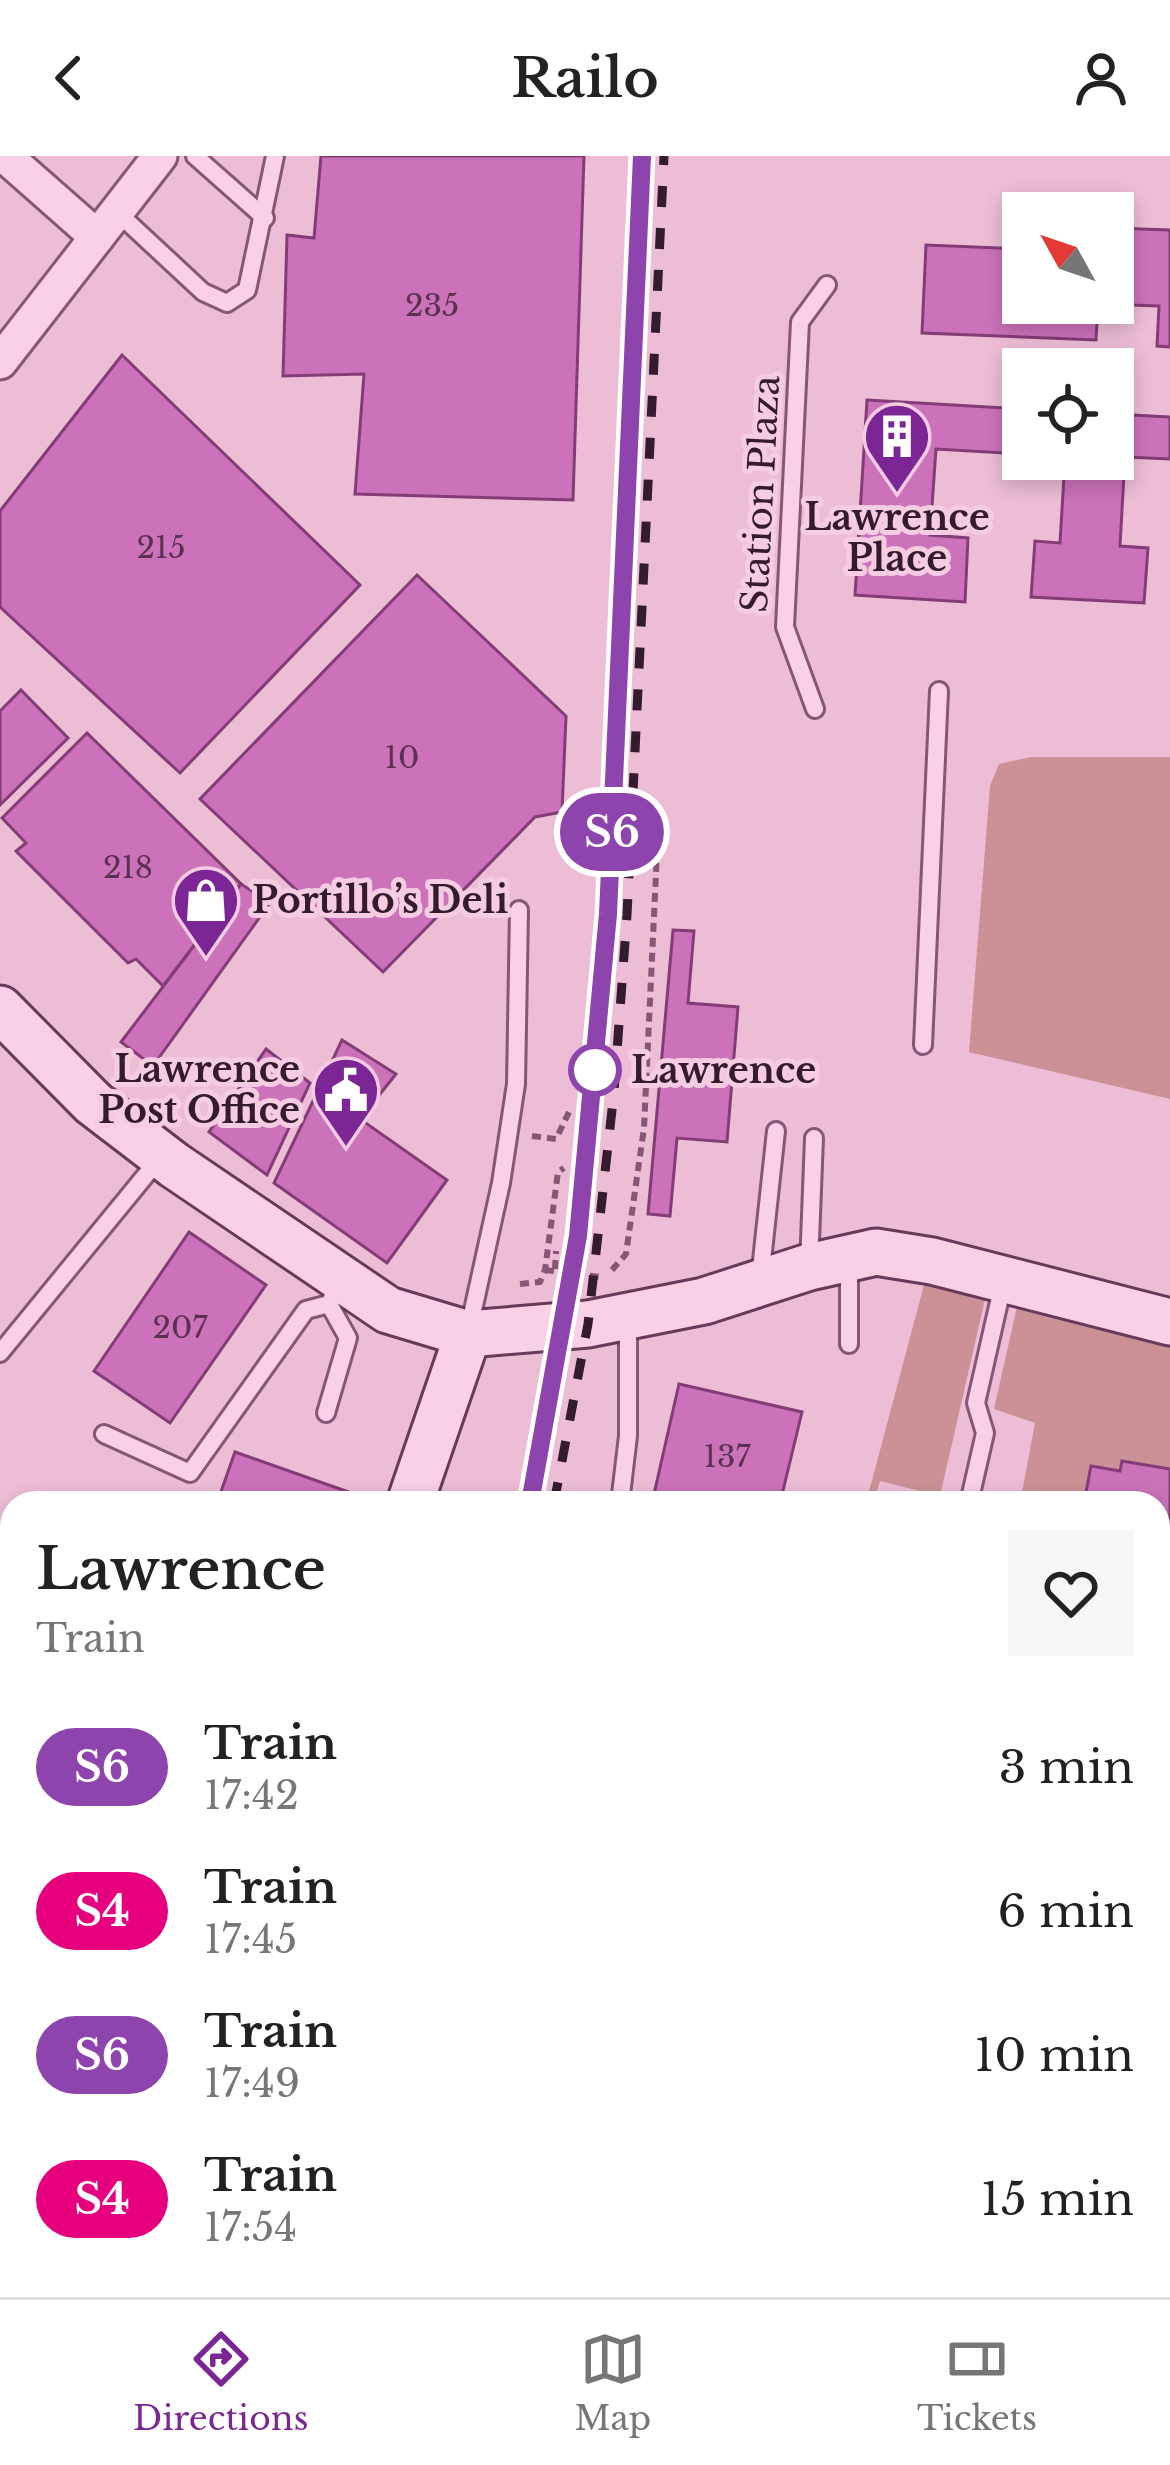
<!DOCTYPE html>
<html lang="en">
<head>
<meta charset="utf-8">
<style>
  :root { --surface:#fff; --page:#f6f6f6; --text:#222; --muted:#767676; --line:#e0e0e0; --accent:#7b2694 }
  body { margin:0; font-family:"Libre Baskerville",serif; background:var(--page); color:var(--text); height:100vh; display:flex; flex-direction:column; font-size:45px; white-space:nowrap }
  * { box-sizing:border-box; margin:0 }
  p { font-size:39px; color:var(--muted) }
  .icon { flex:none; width:66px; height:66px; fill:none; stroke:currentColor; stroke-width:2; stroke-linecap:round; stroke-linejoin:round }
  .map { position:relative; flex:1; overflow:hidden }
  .side { position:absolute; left:0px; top:1335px; width:1170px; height:807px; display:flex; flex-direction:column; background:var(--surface); border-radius:36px 36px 0 0; box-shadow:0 6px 18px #0003 }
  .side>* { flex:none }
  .badge { padding:0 24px; border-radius:39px; font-size:42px; line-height:78px }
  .needle { width:78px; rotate:310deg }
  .controls { position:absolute; left:1002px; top:36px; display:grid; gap:24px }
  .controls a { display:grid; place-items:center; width:132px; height:132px; border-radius:0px; background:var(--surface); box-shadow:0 6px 18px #0003; font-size:60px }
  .map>.badge { position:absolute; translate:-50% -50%; box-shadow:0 0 0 6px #fff }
  .round { display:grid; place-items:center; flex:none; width:126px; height:126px; border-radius:0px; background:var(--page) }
  .summary { display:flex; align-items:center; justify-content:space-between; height:204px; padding:0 36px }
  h1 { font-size:57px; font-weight:600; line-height:90px }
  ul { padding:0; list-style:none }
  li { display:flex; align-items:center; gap:36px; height:144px; padding:0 36px }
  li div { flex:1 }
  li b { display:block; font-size:45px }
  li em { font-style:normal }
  li .badge { min-width:132px; font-weight:700; text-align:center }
  header { display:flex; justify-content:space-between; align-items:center; height:156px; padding:0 36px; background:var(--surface); font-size:54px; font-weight:600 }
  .tab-bar { display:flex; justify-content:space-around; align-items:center; height:168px; border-top:3px solid var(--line); background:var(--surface); font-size:33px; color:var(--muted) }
  .tab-bar a { display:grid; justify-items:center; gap:6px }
  .tab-bar .active { color:var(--accent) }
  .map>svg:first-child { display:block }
</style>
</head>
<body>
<header><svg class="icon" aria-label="back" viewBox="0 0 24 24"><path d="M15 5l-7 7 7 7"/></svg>Railo<svg class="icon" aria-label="person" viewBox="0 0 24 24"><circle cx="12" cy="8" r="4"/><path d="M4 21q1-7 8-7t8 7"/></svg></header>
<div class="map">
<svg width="1170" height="2141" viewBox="0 0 1170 2141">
  <rect width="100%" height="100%" fill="#edbdd6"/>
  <!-- green -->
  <g fill="#cb9197">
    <path d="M1031,601H1170V943L969,896L990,630L999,608Z"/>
    <path d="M929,1110L989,1126L940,1340L880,1325L873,1347H866Z"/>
    <path d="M1021,1133L1170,1172V1753L1158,1750V1347H1020L1035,1267L994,1253Z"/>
  </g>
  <!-- building -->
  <g fill="#cc72ba" stroke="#843c77" stroke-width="3">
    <path d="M321,0H584L573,344L355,338L364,218L283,220L287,79L314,82Z"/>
    <path d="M1113,72L1170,74V191L1157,190L1159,150L1098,148L1096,184L922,177L926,89L1023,93V147H1113Z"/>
    <path d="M122,199L360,429L180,617L0,451V355Z"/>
    <path d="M867,244L1023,253V298L936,293L930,379L968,382L965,446L855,439Z"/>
    <path d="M1113,258L1170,261V303L1125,301L1120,390L1148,392L1144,447L1031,441L1035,385L1060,387L1065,303H1113Z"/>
    <path d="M417,419L566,560L562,656L535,661L383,816L200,643Z"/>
    <path d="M21,534L68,582L0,649V555Z"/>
    <path d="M87,577L241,728L163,830L136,803L128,807L16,695L26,687L2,662Z"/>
    <path d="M241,728L270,747L153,910L121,886Z"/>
    <path d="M673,774L694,775L688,847L738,851L727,986L677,982L670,1060L648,1058Z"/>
    <path d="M342,884L396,918L360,963L447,1024L387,1107L274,1027Z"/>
    <path d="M266,893L310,927L267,1019L209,976Z"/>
    <path d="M189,1076L266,1129L170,1267L94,1215Z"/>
    <path d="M679,1228L802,1256L780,1347H652Z"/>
    <path d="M235,1296L357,1339L354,1347H217Z"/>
    <path d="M1122,1305L1170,1313V1389L1158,1454V1347H1040L1041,1339L1084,1347L1091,1310L1120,1315Z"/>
    <path d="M0,1749L12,1757V1895L0,1886Z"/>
    <path d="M1158,1860L1170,1862V1933L1158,1931Z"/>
    <path d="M984,2130H1028L1079,2140L983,2141Z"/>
  </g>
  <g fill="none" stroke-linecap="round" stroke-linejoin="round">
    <defs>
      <g id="lane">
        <path d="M195,0L265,62"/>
        <path d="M117,56L203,136L227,147L247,134L275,0"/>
        <path d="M815,553L785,471L800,166L827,129"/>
        <path d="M923,889L939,535"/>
        <path d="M849,1103V1188"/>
        <path d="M809,1110L814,982"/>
        <path d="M760,1123L776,975"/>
        <path d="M468,1177L501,1027L516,928L519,754"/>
        <path d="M0,1197L159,1003"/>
        <path d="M326,1257L348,1182L329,1148"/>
        <path d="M104,1278L190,1317L306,1154L329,1148L339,1128"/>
        <path d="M620,1347L628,1280V1162"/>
        <path d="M969,1347L985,1277L976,1247L1004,1124"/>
        <path d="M0,1482L12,1458"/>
        <path d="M1158,1548L1170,1550"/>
        <path d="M0,1631L12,1639"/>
      </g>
      <g id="street">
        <path d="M5,0L97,81"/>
        <path d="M0,206L160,0"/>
        <path d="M1158,1776L1170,1778"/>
      </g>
      <g id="secondary">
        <path d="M0,853L93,947L174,1009L388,1154L468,1178L588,1168L704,1145L809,1111L876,1096L932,1105L1170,1166"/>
        <path d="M410,1347L468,1178"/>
        <path d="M146,2141L150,2130"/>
      </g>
    </defs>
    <!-- lane casing -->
    <use href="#lane" stroke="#855676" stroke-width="22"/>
    <!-- street casing -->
    <use href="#street" stroke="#855676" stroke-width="39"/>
    <!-- secondary casing -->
    <use href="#secondary" stroke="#673a5a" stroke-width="51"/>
    <!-- path -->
    <g stroke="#855676" stroke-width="6" stroke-dasharray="9 6" stroke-linecap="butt">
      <path d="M532,980L556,983L570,954"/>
      <path d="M555,1113L556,1095"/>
      <path d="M545,1114L600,1121"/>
      <path d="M612,1114L626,1098L644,972L657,696L653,692"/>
      <path d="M520,1128L540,1126L545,1114L558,1016L564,1012"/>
    </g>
    <!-- lane -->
    <use href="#lane" stroke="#f9d0e5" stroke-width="16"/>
    <!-- street -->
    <use href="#street" stroke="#f9d0e5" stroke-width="33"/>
    <!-- secondary -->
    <use href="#secondary" stroke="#f9d0e5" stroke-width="45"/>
    <!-- rail -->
    <g stroke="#341b2d" stroke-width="9" stroke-dasharray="21 21" stroke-linecap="butt">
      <path d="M530,1347L578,1080L608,758L642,0"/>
      <path d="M554,1347L588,1168L614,936L627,759L664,0"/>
      <path d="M351,2141L354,2130"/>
      <path d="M375,2141L378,2130"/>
    </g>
  </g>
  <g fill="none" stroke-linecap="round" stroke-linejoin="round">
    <defs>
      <path id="line" d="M530,1347L578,1080L608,758L642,0"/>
    </defs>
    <!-- line casing -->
    <use href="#line" stroke="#fff" stroke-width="27"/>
    <!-- line -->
    <use href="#line" stroke="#8e44ad" stroke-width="18"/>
  </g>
  <!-- icons -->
  <defs>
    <symbol id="building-pin" viewBox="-11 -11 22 30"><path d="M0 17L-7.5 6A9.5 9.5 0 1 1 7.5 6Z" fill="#7b2694" stroke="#f5cce1"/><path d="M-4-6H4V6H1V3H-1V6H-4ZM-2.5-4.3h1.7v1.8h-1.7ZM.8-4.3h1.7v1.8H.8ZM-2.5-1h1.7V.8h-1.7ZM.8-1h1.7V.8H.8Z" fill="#fff"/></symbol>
    <symbol id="shop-pin" viewBox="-11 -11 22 30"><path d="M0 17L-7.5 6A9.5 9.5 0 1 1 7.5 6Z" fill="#7b2694" stroke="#f5cce1"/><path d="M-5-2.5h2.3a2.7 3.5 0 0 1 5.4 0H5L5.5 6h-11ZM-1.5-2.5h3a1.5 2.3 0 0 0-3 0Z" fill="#fff"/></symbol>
    <symbol id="civic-pin" viewBox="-11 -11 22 30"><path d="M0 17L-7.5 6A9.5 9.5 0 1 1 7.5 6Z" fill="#7b2694" stroke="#f5cce1"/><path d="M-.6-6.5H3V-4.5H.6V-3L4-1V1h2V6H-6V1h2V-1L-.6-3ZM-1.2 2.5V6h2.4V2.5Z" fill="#fff"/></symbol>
  </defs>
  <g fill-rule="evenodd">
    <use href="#building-pin" x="859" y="242" width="76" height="104"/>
    <use href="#shop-pin" x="168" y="706" width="76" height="104"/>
    <use href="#civic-pin" x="308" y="896" width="76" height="104"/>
  </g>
  <!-- markers -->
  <circle fill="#fff" stroke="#8e44ad" stroke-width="6" cx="595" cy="914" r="24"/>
  <g text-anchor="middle" stroke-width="10" stroke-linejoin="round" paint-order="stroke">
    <!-- number labels -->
    <g font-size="30" fill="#5a3150">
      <text x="432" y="160">235</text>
      <text x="161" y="402">215</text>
      <text x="402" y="612">10</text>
      <text x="128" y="722">218</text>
      <text x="180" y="1182">207</text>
      <text x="727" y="1311">137</text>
    </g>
    <!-- street labels -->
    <g font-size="36" fill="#341b2d" stroke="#f5cce1">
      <text transform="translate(760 338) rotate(-87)" y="13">Station Plaza</text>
    </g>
    <!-- poi labels -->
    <g font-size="36" font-weight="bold" fill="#341b2d" stroke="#f5cce1">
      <text x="897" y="374">Lawrence<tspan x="897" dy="41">Place</tspan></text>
      <text x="252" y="757" text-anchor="start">Portillo’s Deli</text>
      <text x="300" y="926" text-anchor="end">Lawrence<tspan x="300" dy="41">Post Office</tspan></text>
    </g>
    <!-- stop labels -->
    <g font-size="36" font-weight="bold" fill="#341b2d" stroke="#f5cce1" text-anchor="start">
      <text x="631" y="927">Lawrence</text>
    </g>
  </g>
</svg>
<div class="controls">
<a><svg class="needle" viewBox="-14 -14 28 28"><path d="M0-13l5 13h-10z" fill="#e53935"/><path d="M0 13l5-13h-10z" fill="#767676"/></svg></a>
<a><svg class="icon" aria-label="locate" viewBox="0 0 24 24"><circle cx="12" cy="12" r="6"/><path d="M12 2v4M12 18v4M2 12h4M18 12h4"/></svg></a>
</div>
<b class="badge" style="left:612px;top:676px;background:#8e44ad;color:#fff">S6</b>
<section class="side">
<div class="summary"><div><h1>Lawrence</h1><p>Train</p></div><a class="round"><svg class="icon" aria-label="heart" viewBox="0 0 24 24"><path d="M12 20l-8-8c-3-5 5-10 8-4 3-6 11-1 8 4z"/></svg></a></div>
<ul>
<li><span class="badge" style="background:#8e44ad;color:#fff">S6</span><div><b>Train</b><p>17:42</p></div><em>3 min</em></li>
<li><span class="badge" style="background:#e6007e;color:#fff">S4</span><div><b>Train</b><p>17:45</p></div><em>6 min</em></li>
<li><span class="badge" style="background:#8e44ad;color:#fff">S6</span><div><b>Train</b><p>17:49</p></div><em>10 min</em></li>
<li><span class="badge" style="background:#e6007e;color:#fff">S4</span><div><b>Train</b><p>17:54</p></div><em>15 min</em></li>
</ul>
</section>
</div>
<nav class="tab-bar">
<a class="active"><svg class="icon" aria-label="directions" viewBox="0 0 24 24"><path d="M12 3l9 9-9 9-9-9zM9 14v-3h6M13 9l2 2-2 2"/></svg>Directions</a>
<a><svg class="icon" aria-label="map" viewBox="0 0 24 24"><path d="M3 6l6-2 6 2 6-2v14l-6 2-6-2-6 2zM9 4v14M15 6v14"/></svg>Map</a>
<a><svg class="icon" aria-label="tickets" viewBox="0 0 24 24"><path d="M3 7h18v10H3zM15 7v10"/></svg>Tickets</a>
</nav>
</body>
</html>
